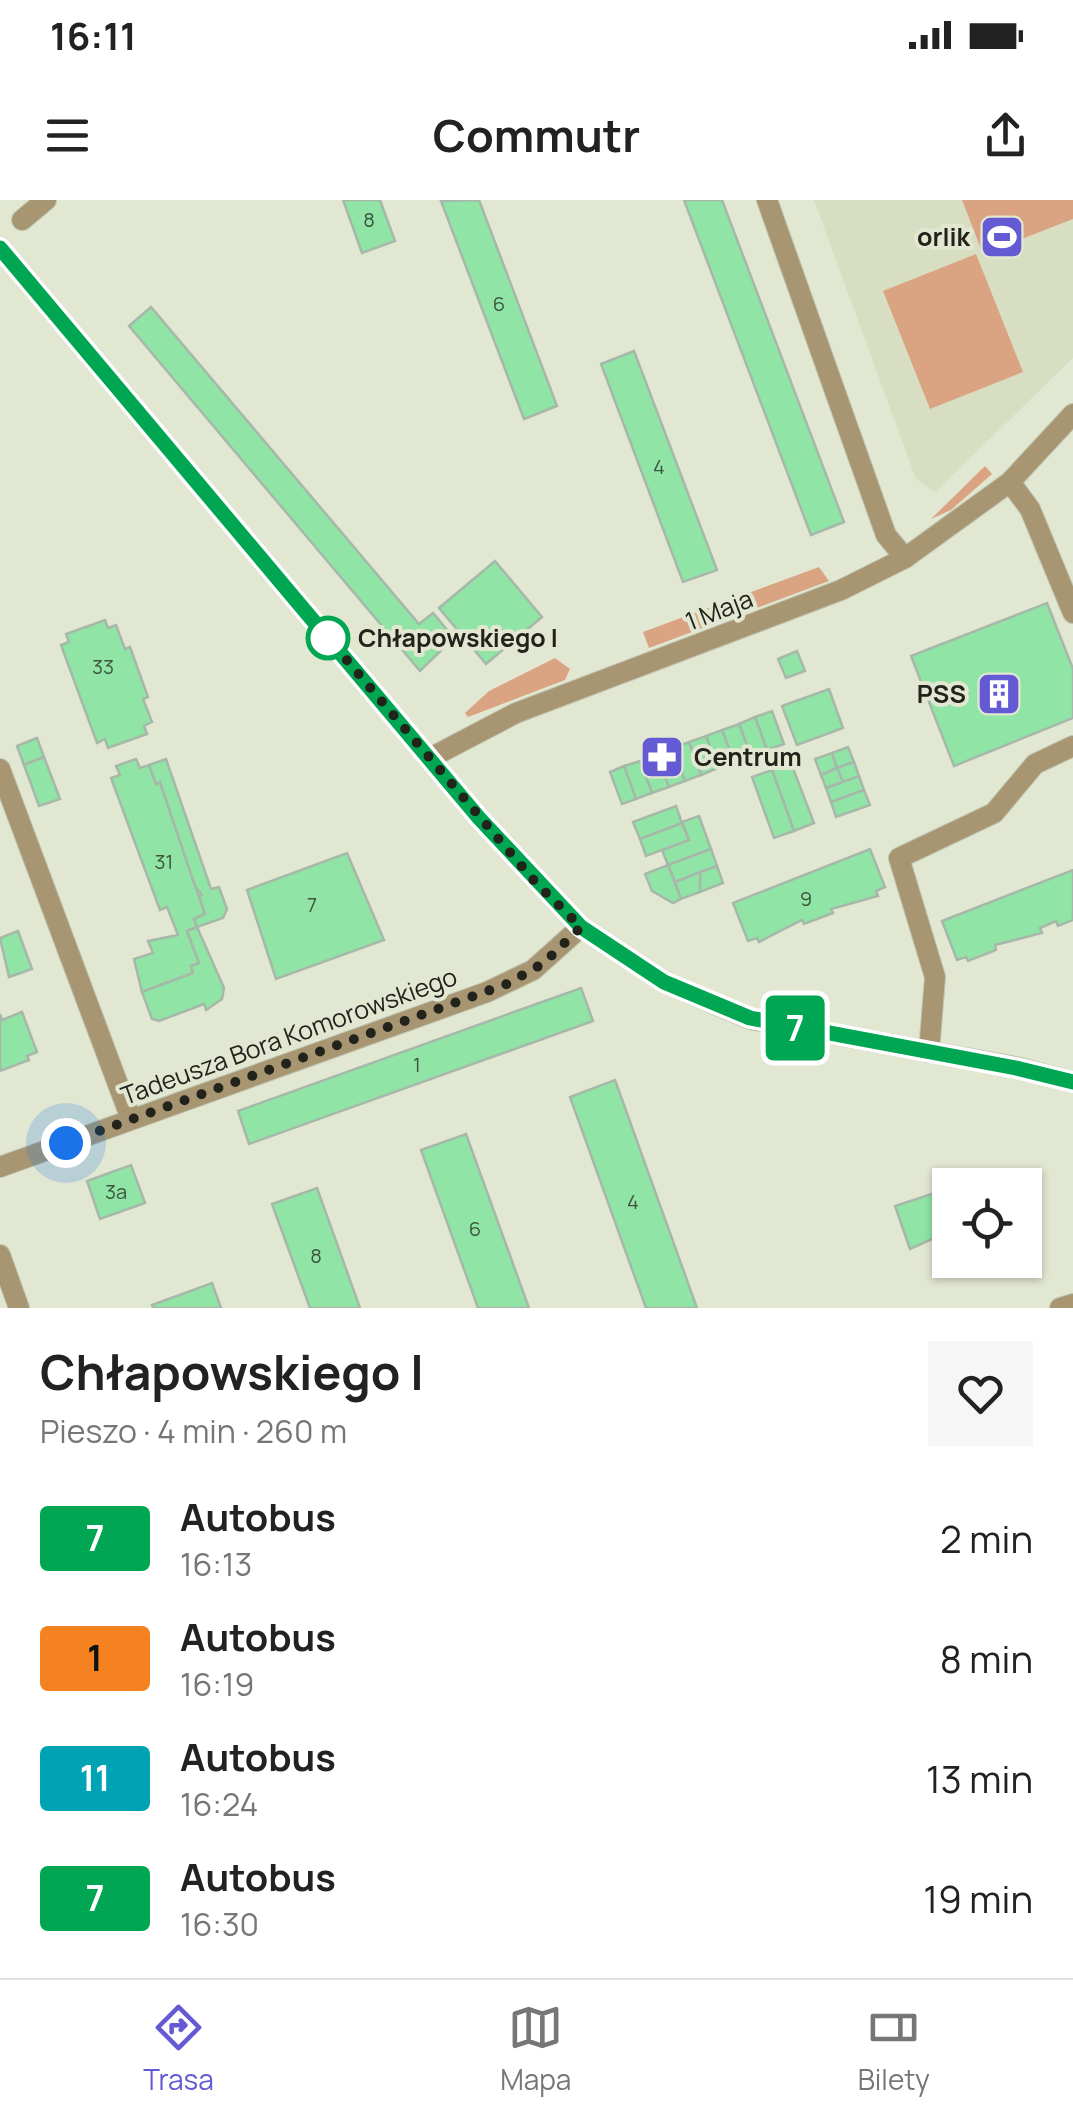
<!DOCTYPE html>
<html lang="pl">
<head>
<meta charset="utf-8">
<style>
  :root { --surface:#fff; --page:#f6f6f6; --text:#222; --muted:#767676; --line:#e0e0e0; --accent:#645ad3 }
  body { margin:0; font-family:Manrope,sans-serif; background:var(--page); color:var(--text); height:100vh; display:flex; flex-direction:column; font-size:38px; white-space:nowrap }
  * { box-sizing:border-box; margin:0 }
  p { font-size:32px; color:var(--muted) }
  .icon { flex:none; width:55px; height:55px; fill:none; stroke:currentColor; stroke-width:2; stroke-linecap:round; stroke-linejoin:round }
  .map { position:relative; height:1108px; overflow:hidden }
  .drawer { display:flex; flex-direction:column; background:var(--surface); flex:1 }
  .drawer>* { flex:none }
  .badge { padding:0 20px; border-radius:8px; font-size:35px; line-height:65px }
  .buttons { position:absolute; left:932px; top:968px; display:grid; gap:20px }
  .buttons a { display:grid; place-items:center; width:110px; height:110px; border-radius:0px; background:var(--surface); box-shadow:0 2px 8px #0004; font-size:50px }
  .you { position:absolute; width:50px; height:50px; margin:-25px; border:8px solid #fff; border-radius:50%; background:#1a73e8; box-shadow:0 0 0 15px #1a73e833 }
  .map>.badge { position:absolute; translate:-50% -50%; box-shadow:0 0 0 5px #fff }
  .round { display:grid; place-items:center; flex:none; width:105px; height:105px; border-radius:0px; background:var(--page) }
  .headline { display:flex; align-items:center; justify-content:space-between; height:170px; padding:0 40px }
  h1 { font-size:48px; font-weight:700; line-height:75px }
  ul { padding:0; list-style:none }
  li { display:flex; align-items:center; gap:30px; height:120px; padding:0 40px }
  li div { flex:1 }
  li b { display:block; font-size:38px }
  li em { font-style:normal }
  li .badge { min-width:110px; font-weight:700; text-align:center }
  .status { display:flex; justify-content:space-between; align-items:center; height:70px; padding:0 50px; background:var(--surface); direction:ltr }
  .status svg { height:28px; fill:currentColor }
  header { display:flex; justify-content:space-between; align-items:center; height:130px; padding:0 40px; background:var(--surface); font-size:45px; font-weight:700 }
  .tab-bar { display:flex; justify-content:space-around; align-items:center; height:140px; border-top:2px solid var(--line); background:var(--surface); font-size:28px; color:var(--muted) }
  .tab-bar a { display:grid; justify-items:center; gap:5px }
  .tab-bar .current { color:var(--accent) }
  .map>svg:first-child { display:block }
</style>
</head>
<body>
<div class="status"><b>16:11</b><svg viewBox="0 0 49 12"><path d="M0 12V9h3v3zM5 12V6h3v6zM10 12V3h3v9zM15 12V0h3v12zM26 1h20v11H26zM47 4h2v5h-2z"/></svg></div>
<header><svg class="icon" aria-label="menu" viewBox="0 0 24 24"><path d="M4 6h16M4 12h16M4 18h16"/></svg>Commutr<svg class="icon" aria-label="share" viewBox="0 0 24 24"><path d="M12 15V3M7 8l5-5 5 5M5 13v7h14v-7"/></svg></header>
<div class="map">
<svg width="1073" height="1108" viewBox="0 0 1073 1108">
  <rect width="100%" height="100%" fill="#e2e7d2"/>
  <!-- built -->
  <path fill="#d7dec1" d="M814,0H1073V158L935,292L916,279Z"/>
  <!-- green -->
  <g fill="#daa483">
    <path d="M962,0H1073V19L983,54Z"/>
    <path d="M976,54L1023,172L930,209L883,91Z"/>
    <path d="M985,266L992,274L951,310L931,319Z"/>
    <path d="M819,367L829,381L649,448L643,432Z"/>
    <path d="M555,458L570,469L565,480L468,517L465,513L489,491Z"/>
  </g>
  <!-- building -->
  <g fill="#90e4a5" stroke="#a6b8a9" stroke-width="2.5">
    <path d="M343,0H380L395,41L362,53Z"/>
    <path d="M479,0L557,206L524,219L441,1Z"/>
    <path d="M684,0H722L844,322L811,335Z"/>
    <path d="M151,107L419,424L433,413L454,438L420,471L129,126Z"/>
    <path d="M634,151L717,370L683,382L601,164Z"/>
    <path d="M495,361L542,417L486,464L439,408Z"/>
    <path d="M1047,403L1073,469V518L954,566L911,456Z"/>
    <path d="M105,420L108,428L116,425L125,449L130,447L148,497L143,499L152,522L144,526L147,534L108,548L105,539L97,543L61,445L69,442L66,434Z"/>
    <path d="M797,451L805,471L786,478L778,459Z"/>
    <path d="M829,489L843,528L797,545L782,506Z"/>
    <path d="M772,511L784,544L767,550L755,517Z"/>
    <path d="M755,517L767,550L751,556L739,524Z"/>
    <path d="M739,524L751,556L734,562L722,530Z"/>
    <path d="M722,530L734,562L718,568L706,536Z"/>
    <path d="M706,536L718,568L701,575L689,542Z"/>
    <path d="M37,538L44,557L24,565L17,546Z"/>
    <path d="M689,542L701,575L685,581L673,548Z"/>
    <path d="M848,547L854,562L837,568L832,553Z"/>
    <path d="M673,548L685,581L669,587L656,555Z"/>
    <path d="M832,553L837,568L821,575L815,559Z"/>
    <path d="M656,555L669,587L652,593L640,561Z"/>
    <path d="M44,557L60,599L39,606L24,565Z"/>
    <path d="M136,559L140,568L149,565L156,584L160,582L205,714L194,719L197,727L187,731L199,763L191,766L193,773L142,792L134,759L153,753L148,741L178,735L167,707L160,710L111,578L120,575L116,566Z"/>
    <path d="M166,559L211,689L219,687L227,709L223,718L197,727L194,719L205,714L199,696L202,695L195,686L160,582L156,584L149,565Z"/>
    <path d="M640,561L652,593L636,599L624,566Z"/>
    <path d="M854,562L859,576L843,582L837,568Z"/>
    <path d="M791,563L814,623L794,631L772,570Z"/>
    <path d="M624,566L636,599L622,604L610,572Z"/>
    <path d="M837,568L843,582L826,588L821,575Z"/>
    <path d="M772,570L794,631L774,638L752,577Z"/>
    <path d="M859,576L864,590L831,602L826,588Z"/>
    <path d="M864,590L870,605L836,617L831,602Z"/>
    <path d="M676,606L682,623L640,639L633,622Z"/>
    <path d="M699,616L711,649L668,665L662,650L689,640L682,622Z"/>
    <path d="M682,623L689,640L646,656L640,639Z"/>
    <path d="M711,649L717,666L675,682L668,665Z"/>
    <path d="M870,649L885,687L876,691L878,696L831,709L833,713L804,724L802,720L759,742L757,738L748,741L733,703Z"/>
    <path d="M347,653L384,740L276,779L247,690Z"/>
    <path d="M668,665L681,699L673,703L652,691L645,674Z"/>
    <path d="M717,666L723,683L700,692V672Z"/>
    <path d="M1073,670V720L1058,726L1056,721L1040,728L1042,733L995,745L996,750L968,761L966,757L957,760L942,721Z"/>
    <path d="M700,672V692L681,699L675,682Z"/>
    <path d="M197,727L224,788L222,799L206,810L204,804L159,821L152,819L142,792L193,773L191,766L199,763L187,731Z"/>
    <path d="M18,731L32,769L9,777L0,738Z"/>
    <path d="M581,788L593,821L249,944L238,911Z"/>
    <path d="M22,812L37,852L27,856L29,860L0,871V814L2,820Z"/>
    <path d="M615,880L697,1108H646L570,897Z"/>
    <path d="M466,934L529,1108H478L421,950Z"/>
    <path d="M131,965L145,1003L100,1019L87,981Z"/>
    <path d="M985,973L989,985H958L984,975Z"/>
    <path d="M317,988L360,1108H310L272,1004Z"/>
    <path d="M950,988V1031L910,1049L895,1006Z"/>
    <path d="M212,1083L221,1108H153L152,1105Z"/>
  </g>
  <g fill="none" stroke-linecap="round" stroke-linejoin="round">
    <defs>
      <g id="street">
        <path d="M767,0L886,335L905,358"/>
        <path d="M22,20L46,0"/>
        <path d="M0,48L479,618L581,727L664,782L750,819L1016,867L1073,882"/>
        <path d="M1010,282L1030,309L1073,413"/>
        <path d="M430,558L516,513L841,390L905,358L1010,282L1073,214"/>
        <path d="M0,569L131,919"/>
        <path d="M929,852L935,777L899,658L994,613L1035,564L1073,546"/>
        <path d="M0,967L487,792L533,770L581,727"/>
        <path d="M0,1055L19,1108"/>
        <path d="M1060,1108L1073,1104"/>
      </g>
    </defs>
    <!-- street casing -->
    <use href="#street" stroke="#bfc4b1" stroke-width="22"/>
    <!-- street -->
    <use href="#street" stroke="#a79671" stroke-width="20"/>
  </g>
  <g fill="none" stroke-linecap="round" stroke-linejoin="round">
    <defs>
      <path id="line" d="M0,48L479,618L581,727L664,782L750,818L1016,868L1073,882"/>
    </defs>
    <!-- line casing -->
    <use href="#line" stroke="#fff" stroke-width="22"/>
    <!-- line -->
    <use href="#line" stroke="#00a651" stroke-width="15"/>
    <!-- walk -->
    <path stroke="#22241c" stroke-width="10" stroke-dasharray="0 18" d="M66,943L507,784L544,763L581,727L536,683L328,438"/>
  </g>
  <!-- icons -->
  <defs>
    <symbol id="stadium-square" viewBox="-11 -11 22 22"><rect x="-9" y="-9" width="18" height="18" rx="4" fill="#645ad3" stroke="#e2e7d2"/><path d="M0-5a6.5 5 0 1 0 0 10a6.5 5 0 1 0 0-10ZM-3.5-1.8h7v3.6h-7Z" fill="#fff"/></symbol>
    <symbol id="building-square" viewBox="-11 -11 22 22"><rect x="-9" y="-9" width="18" height="18" rx="4" fill="#645ad3" stroke="#e2e7d2"/><path d="M-4-6H4V6H1V3H-1V6H-4ZM-2.5-4.3h1.7v1.8h-1.7ZM.8-4.3h1.7v1.8H.8ZM-2.5-1h1.7V.8h-1.7ZM.8-1h1.7V.8H.8Z" fill="#fff"/></symbol>
    <symbol id="pharmacy-square" viewBox="-11 -11 22 22"><rect x="-9" y="-9" width="18" height="18" rx="4" fill="#645ad3" stroke="#e2e7d2"/><path d="M-2-6h4v4h4v4h-4v4h-4v-4h-4v-4h4Z" fill="#fff"/></symbol>
  </defs>
  <g fill-rule="evenodd">
    <use href="#stadium-square" x="977" y="12" width="50" height="50"/>
    <use href="#building-square" x="974" y="469" width="50" height="50"/>
    <use href="#pharmacy-square" x="637" y="532" width="50" height="50"/>
  </g>
  <!-- markers -->
  <circle fill="#fff" stroke="#00a651" stroke-width="5" cx="328" cy="438" r="20"/>
  <g text-anchor="middle" stroke-width="8" stroke-linejoin="round" paint-order="stroke">
    <!-- number labels -->
    <g font-size="20" fill="#3e543e">
      <text x="369" y="27">8</text>
      <text x="499" y="111">6</text>
      <text x="659" y="274">4</text>
      <text x="103" y="474">33</text>
      <text x="164" y="669">31</text>
      <text x="806" y="706">9</text>
      <text x="312" y="712">7</text>
      <text x="417" y="872">1</text>
      <text x="116" y="999">3a</text>
      <text x="633" y="1009">4</text>
      <text x="475" y="1036">6</text>
      <text x="316" y="1063">8</text>
    </g>
    <!-- poi labels -->
    <g font-size="25" font-weight="bold" fill="#22241c" stroke="#e2e7d2" text-anchor="end">
      <text x="970" y="46">orlik</text>
      <text x="966" y="503">PSS</text>
      <text x="694" y="566" text-anchor="start">Centrum</text>
    </g>
    <!-- street labels -->
    <g font-size="25" fill="#22241c" stroke="#e2e7d2">
      <text transform="translate(719 410) rotate(-21)" y="9">1 Maja</text>
      <text transform="translate(289 836) rotate(-20)" y="9">Tadeusza Bora Komorowskiego</text>
    </g>
    <!-- stop labels -->
    <g font-size="25" font-weight="bold" fill="#22241c" stroke="#e2e7d2" text-anchor="start">
      <text x="358" y="447">Chłapowskiego I</text>
    </g>
  </g>
</svg>
<div class="buttons">
<a><svg class="icon" aria-label="locate" viewBox="0 0 24 24"><circle cx="12" cy="12" r="6"/><path d="M12 2v4M12 18v4M2 12h4M18 12h4"/></svg></a>
</div>
<div class="you" style="left:66px;top:943px"></div>
<b class="badge" style="left:795px;top:828px;background:#00a651;color:#fff">7</b>
</div>
<section class="drawer">
<div class="headline"><div><h1>Chłapowskiego I</h1><p>Pieszo · 4 min · 260 m</p></div><a class="round"><svg class="icon" aria-label="heart" viewBox="0 0 24 24"><path d="M12 20l-8-8c-3-5 5-10 8-4 3-6 11-1 8 4z"/></svg></a></div>
<ul>
<li><span class="badge" style="background:#00a651;color:#fff">7</span><div><b>Autobus</b><p>16:13</p></div><em>2 min</em></li>
<li><span class="badge" style="background:#f58220;color:#111">1</span><div><b>Autobus</b><p>16:19</p></div><em>8 min</em></li>
<li><span class="badge" style="background:#00a3b4;color:#fff">11</span><div><b>Autobus</b><p>16:24</p></div><em>13 min</em></li>
<li><span class="badge" style="background:#00a651;color:#fff">7</span><div><b>Autobus</b><p>16:30</p></div><em>19 min</em></li>
</ul>
</section>
<nav class="tab-bar">
<a class="current"><svg class="icon" aria-label="directions" viewBox="0 0 24 24"><path d="M12 3l9 9-9 9-9-9zM9 14v-3h6M13 9l2 2-2 2"/></svg>Trasa</a>
<a><svg class="icon" aria-label="map" viewBox="0 0 24 24"><path d="M3 6l6-2 6 2 6-2v14l-6 2-6-2-6 2zM9 4v14M15 6v14"/></svg>Mapa</a>
<a><svg class="icon" aria-label="tickets" viewBox="0 0 24 24"><path d="M3 7h18v10H3zM15 7v10"/></svg>Bilety</a>
</nav>
</body>
</html>
